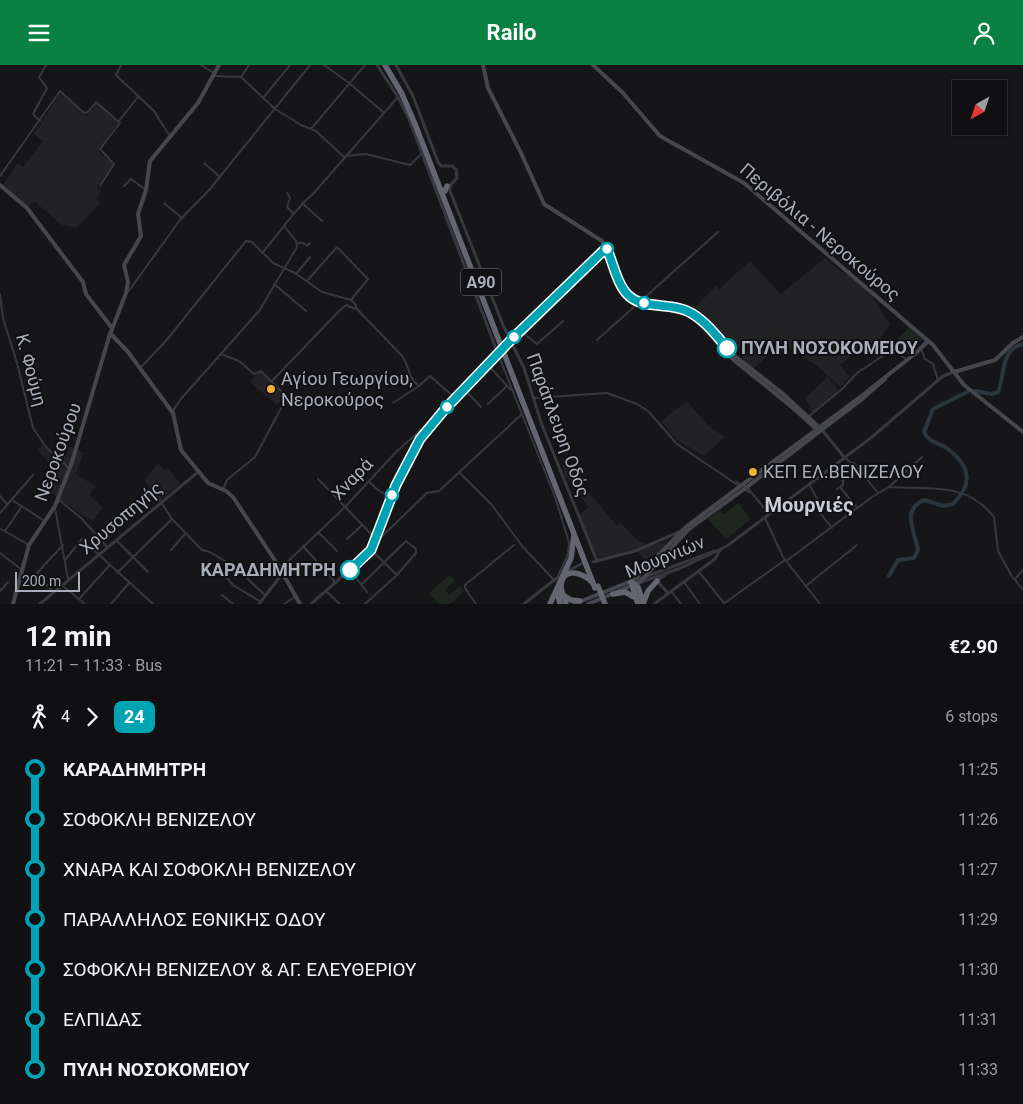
<!DOCTYPE html>
<html lang="en">
<head>
<meta charset="utf-8">
<style>
  :root { --surface:#101012; --page:#19191b; --text:#f1f3f6; --muted:#9c9d9f; --line:#303032; --accent:#0b8043 }
  body { margin:0; font-family:Roboto,sans-serif; background:var(--page); color:var(--text); height:100vh; display:flex; flex-direction:column; font-size:19px; white-space:nowrap }
  * { box-sizing:border-box; margin:0 }
  p { font-size:16px; color:var(--muted) }
  .icon { flex:none; width:28px; height:28px; fill:none; stroke:currentColor; stroke-width:2; stroke-linecap:round; stroke-linejoin:round }
  .map { position:relative; height:539px; overflow:hidden }
  .panel { display:flex; flex-direction:column; background:var(--surface); flex:1 }
  .panel>* { flex:none }
  .badge { padding:0 10px; border-radius:8px; font-size:18px; line-height:32px }
  .needle { width:32px; rotate:220deg }
  .tools { position:absolute; left:952px; top:15px; display:grid; gap:10px }
  .tools a { display:grid; place-items:center; width:55px; height:55px; border-radius:0px; background:var(--surface); box-shadow:0 1px 4px #0004,0 0 0 1px var(--line); font-size:25px }
  .scale { position:absolute; left:15px; bottom:12px; width:65px; box-sizing:border-box; padding-left:5px; border:2px solid #a8adb8; border-top:0; font-size:14px; line-height:18px; white-space:nowrap; color:#a8adb8; -webkit-text-stroke:4px #111113; paint-order:stroke }
  .map>.badge { position:absolute; translate:-50% -50%; box-shadow:0 0 0 2px #fff }
  .legs { display:flex; align-items:center; gap:8px; height:55px; padding:0 25px; font-size:16px }
  .legs p { margin-inline-start:auto }
  .head { display:flex; align-items:center; justify-content:space-between; height:85px; padding:0 25px }
  h1 { font-size:28px; font-weight:700; line-height:38px }
  ul { padding:0 25px; list-style:none }
  li { display:flex; align-items:center; gap:18px; height:50px; font-size:19px }
  li i { display:grid; place-items:center; width:8px; height:100%; margin:0 6px; background:currentColor }
  li i::after { content:''; width:12px; height:12px; margin:-6px; border:4px solid; border-radius:50%; background:var(--surface) }
  li p { margin-inline-start:auto }
  li:first-child i { background:linear-gradient(#0000 50%,currentColor 0) }
  li:last-child i { background:linear-gradient(currentColor 50%,#0000 0) }
  header { display:flex; justify-content:space-between; align-items:center; height:65px; padding:0 25px; background:var(--accent); color:#fff; font-size:22px; font-weight:700 }
  .map>svg:first-child { display:block }
</style>
</head>
<body>
<header><svg class="icon" aria-label="menu" viewBox="0 0 24 24"><path d="M4 6h16M4 12h16M4 18h16"/></svg>Railo<svg class="icon" aria-label="person" viewBox="0 0 24 24"><circle cx="12" cy="8" r="4"/><path d="M4 21q1-7 8-7t8 7"/></svg></header>
<div class="map">
<svg width="1023" height="539" viewBox="0 0 1023 539">
  <rect width="100%" height="100%" fill="#161618"/>
  <!-- built -->
  <g fill="#222225">
    <path d="M60,28L87,52L96,38L118,58L98,86L113,99L97,123L101,127L96,133L100,138L77,163L62,160L34,136L27,143L2,121L18,98L23,102L43,76L34,69Z"/>
    <path d="M825,193L841,207L848,209L870,228L890,260L881,272L878,281L869,278L840,300L850,312L841,322L813,298L789,283L768,290L753,304L742,294L744,289L740,284L732,286L691,246L716,221L719,224L750,196L781,229Z"/>
    <path d="M259,306L287,331L277,340L250,317Z"/>
    <path d="M827,312L839,325L812,348L805,333Z"/>
    <path d="M687,336L707,360L725,372L704,391L677,375L661,356Z"/>
    <path d="M43,378L60,396L62,391H66L70,382L84,388L75,409L96,421L89,430L103,443L93,455L83,451L46,424L51,416L46,408L51,400L38,385Z"/>
    <path d="M158,399L165,405L167,403L180,418L159,437L153,425L144,415Z"/>
    <path d="M562,399L570,404L617,461L621,458L636,474L649,481L668,476L649,499L636,485L598,494L579,450L589,442L565,411Z"/>
  </g>
  <!-- green -->
  <g fill="#1e261f">
    <path d="M909,262L923,274L908,290L895,277Z"/>
    <path d="M777,266L779,268L751,280L750,278Z"/>
    <path d="M738,438L751,454L726,474L708,454L720,445L724,449Z"/>
    <path d="M450,510L455,516L445,525L449,530L460,521L464,526L450,539H439L429,528Z"/>
  </g>
  <g fill="none" stroke-linecap="round" stroke-linejoin="round">
    <!-- river -->
    <g stroke="#2c353c" stroke-width="4">
      <path d="M975,326L992,329L998,327C1005,311 1000,284 1023,279"/>
      <path d="M889,511L898,495L914,493L918,484C914,466 901,443 925,435L943,441L953,439C973,419 971,402 948,384C940,378 928,377 924,367L933,344L967,327"/>
    </g>
    <!-- minor -->
    <g stroke="#37383d" stroke-width="2">
      <path d="M121,0L116,10L154,46L170,71"/>
      <path d="M201,0L214,8"/>
      <path d="M324,0L349,18L383,47"/>
      <path d="M213,11L241,12L275,44L301,60L316,66L344,92"/>
      <path d="M241,12L249,0"/>
      <path d="M263,33L290,0"/>
      <path d="M40,56L33,49L47,23L39,12L46,0"/>
      <path d="M118,57L138,32"/>
      <path d="M311,64L365,0"/>
      <path d="M346,91L366,89L410,100L422,88"/>
      <path d="M204,98L220,112"/>
      <path d="M0,111L60,26L84,48L88,47L96,37L120,58L100,84L114,99L100,121"/>
      <path d="M124,121L131,114L146,125"/>
      <path d="M287,128L290,133L287,142L294,149"/>
      <path d="M164,138L182,153"/>
      <path d="M302,138L322,156"/>
      <path d="M297,178H303L307,181L310,178"/>
      <path d="M262,188C279,169 293,146 312,130L398,32"/>
      <path d="M296,209L310,192"/>
      <path d="M274,219L306,246"/>
      <path d="M128,227L180,155L210,124L310,0"/>
      <path d="M0,229L3,253L17,298L33,363L47,383L69,403"/>
      <path d="M357,244L402,291C410,302 407,312 419,321L430,311L455,333"/>
      <path d="M522,267L537,279L563,256"/>
      <path d="M597,275L718,167"/>
      <path d="M921,284L925,294L933,299L938,315"/>
      <path d="M221,289L239,296L254,309L261,306L287,332L255,392L227,415L223,424"/>
      <path d="M498,289L555,432L569,477L568,489L558,511"/>
      <path d="M487,299L511,325"/>
      <path d="M141,302L165,277L246,176L252,177L273,198L295,208L322,227L351,235"/>
      <path d="M272,316L339,246L346,240L356,244V240L351,235L368,214L337,182L307,216"/>
      <path d="M464,324L481,342"/>
      <path d="M534,333L607,328L637,339L648,346L677,379L739,421"/>
      <path d="M393,338L419,321"/>
      <path d="M488,339L507,321"/>
      <path d="M173,346L180,335L259,246L297,182L296,176L285,162"/>
      <path d="M808,352L841,325L857,308L893,284L907,295"/>
      <path d="M844,392L851,398H854L878,428"/>
      <path d="M833,403L843,416V420L837,424"/>
      <path d="M459,407L492,440L522,481L553,514"/>
      <path d="M318,414L374,472"/>
      <path d="M369,417L378,425L391,433"/>
      <path d="M736,417L747,422L769,449"/>
      <path d="M809,419L821,441"/>
      <path d="M151,422L172,454L202,485L210,487L235,502L266,531"/>
      <path d="M840,422L857,443"/>
      <path d="M889,422C929,425 966,416 994,452L998,486L1011,510L1023,525"/>
      <path d="M745,425L751,428"/>
      <path d="M0,431L7,439"/>
      <path d="M58,434L82,454L108,483"/>
      <path d="M12,435L43,455"/>
      <path d="M55,443L68,514"/>
      <path d="M0,448L33,410"/>
      <path d="M821,449L832,463"/>
      <path d="M765,453L783,492L820,539"/>
      <path d="M1,464L29,480"/>
      <path d="M5,466L22,441"/>
      <path d="M318,467L337,486"/>
      <path d="M347,474L362,460"/>
      <path d="M117,476L148,507"/>
      <path d="M373,480L427,428L439,426L522,349"/>
      <path d="M303,481L336,518"/>
      <path d="M171,485L185,469"/>
      <path d="M371,485L397,510"/>
      <path d="M0,488L22,505"/>
      <path d="M65,495L82,474L153,539"/>
      <path d="M786,496L872,432L889,422L922,392"/>
      <path d="M280,504L345,442L396,387L441,347"/>
      <path d="M350,505L367,527"/>
      <path d="M221,506L233,520L261,537"/>
      <path d="M699,507L724,538"/>
      <path d="M117,508L172,454"/>
      <path d="M1015,514L1023,505"/>
      <path d="M684,517L700,539"/>
      <path d="M362,519L406,476L416,484V488L397,510L365,539"/>
      <path d="M807,520L857,480"/>
      <path d="M63,521L85,539"/>
      <path d="M0,526L8,517"/>
      <path d="M326,526L340,539"/>
      <path d="M53,527L37,508L63,480"/>
      <path d="M672,527L681,539"/>
      <path d="M222,530L233,539"/>
      <path d="M79,534L109,501"/>
      <path d="M111,539L129,518"/>
      <path d="M284,539L295,532"/>
      <path d="M476,539L465,523V520L514,480"/>
      <path d="M723,539L785,495"/>
    </g>
    <!-- tertiary -->
    <g stroke="#37383d" stroke-width="3">
      <path d="M377,0L398,32L409,54L498,289"/>
      <path d="M396,0L413,31L438,97L441,101H452L456,104L457,113L450,121V126L503,260L524,303L542,360L597,496"/>
      <path d="M508,278L606,185"/>
      <path d="M822,365L844,392"/>
      <path d="M593,497L635,486L679,467"/>
      <path d="M568,506L581,499"/>
      <path d="M665,510L657,516L668,528"/>
      <path d="M634,516L715,486"/>
      <path d="M641,517L681,503L727,481L872,372L943,311L954,307"/>
      <path d="M40,539L198,407"/>
      <path d="M259,539L282,509"/>
      <path d="M311,539L369,488L396,420L417,379L445,344L502,285"/>
      <path d="M524,539L558,512"/>
      <path d="M654,539L715,494L720,485"/>
    </g>
    <!-- secondary -->
    <g stroke="#45474d" stroke-width="4">
      <path d="M483,0L488,23L521,88L544,139L602,176L622,221L629,230L641,238L678,243L692,249L736,292L782,328L822,365"/>
      <path d="M593,0L623,28L660,71L744,118L933,280L964,320L1023,367"/>
      <path d="M0,120L27,143L83,217L86,229L112,263"/>
      <path d="M685,248C705,259 718,281 735,296C763,319 792,340 818,366"/>
      <path d="M110,268L128,287L173,348L181,385L208,418L226,426L233,432L278,500L300,539"/>
      <path d="M954,307L995,295L1013,278L1023,272"/>
      <path d="M13,539L29,480L55,441L72,397L109,272L126,228L128,217L124,200L141,171L138,149L146,125L150,96L198,38L219,0"/>
      <path d="M574,539L634,515L687,461L860,332L916,288L928,276"/>
      <path d="M588,539L640,517L689,464L747,422L861,335L885,314"/>
    </g>
    <!-- motorway -->
    <g stroke="#63666e" stroke-width="5.5">
      <path d="M385,0L402,29L415,59L595,523"/>
      <path d="M445,126L447,121"/>
      <path d="M631,517L638,522L643,537"/>
      <path d="M631,517L638,539"/>
      <path d="M557,526L560,539"/>
      <path d="M613,529L625,527L636,533"/>
      <path d="M564,531L571,535L580,536"/>
      <path d="M550,539L571,493L574,470"/>
      <path d="M566,539C564,533 561,526 561,520C563,501 583,508 592,517"/>
      <path d="M643,539L648,526L657,516"/>
    </g>
    <!-- motorway-bridge -->
    <path stroke="#63666e" stroke-width="5.5" d="M598,521L605,539"/>
  </g>
  <g fill="none" stroke-linecap="round" stroke-linejoin="round">
    <defs>
      <path id="line-1" d="M350,505L371,485L396,420L420,374L445,344L510,276L603,186L607,184C613,198 617,219 628,230C643,245 669,237 687,246C703,253 716,270 727,283"/>
    </defs>
    <!-- line-1 casing -->
    <use href="#line-1" stroke="#fff" stroke-width="11"/>
    <!-- line-1 -->
    <use href="#line-1" stroke="#00a3b4" stroke-width="8"/>
  </g>
  <!-- markers -->
  <g fill="#fff" stroke="#00a3b4" stroke-width="2.5">
    <circle cx="607" cy="184" r="6"/>
    <circle cx="644" cy="238" r="6"/>
    <circle cx="514" cy="272" r="6"/>
    <circle cx="727" cy="283" r="9"/>
    <circle cx="447" cy="342" r="6"/>
    <circle cx="392" cy="430" r="6"/>
    <circle cx="350" cy="505" r="9"/>
  </g>
  <g fill="#f2b134" stroke="#111113" stroke-width="2">
    <circle cx="271" cy="324" r="5"/>
    <circle cx="753" cy="407" r="5"/>
  </g>
  <g text-anchor="middle" stroke-width="4" stroke-linejoin="round" paint-order="stroke">
    <!-- shield labels -->
    <rect fill="#111113" stroke="#7b7e86" stroke-width="1" x="461" y="203.5" width="40" height="27" rx="4"/>
    <g font-size="16" font-weight="bold" fill="#a8adb8">
      <text x="481" y="223">Α90</text>
    </g>
    <!-- street labels -->
    <g font-size="18" fill="#a8adb8" stroke="#111113">
      <text transform="translate(820 167) rotate(40)" y="6">Περιβόλια - Νεροκούρος</text>
      <text transform="translate(31 305) rotate(75)" y="6">Κ. Φούμη</text>
      <text transform="translate(558 360) rotate(70)" y="6">Παράπλευρη Οδός</text>
      <text transform="translate(58 387) rotate(-70)" y="6">Νεροκούρου</text>
      <text transform="translate(352 414) rotate(-46)" y="6">Χναρά</text>
      <text transform="translate(121 453) rotate(-40)" y="6">Χρυσοπηγής</text>
      <text transform="translate(665 492) rotate(-22)" y="6">Μουρνιών</text>
    </g>
    <!-- stop labels -->
    <g font-size="18" font-weight="bold" fill="#a8adb8" stroke="#111113" text-anchor="start">
      <text x="741" y="289">ΠΥΛΗ ΝΟΣΟΚΟΜΕΙΟΥ</text>
      <text x="336" y="511" text-anchor="end">ΚΑΡΑΔΗΜΗΤΡΗ</text>
    </g>
    <!-- poi labels -->
    <g font-size="18" fill="#a8adb8" stroke="#111113" text-anchor="start">
      <text x="281" y="320">Αγίου Γεωργίου,<tspan x="281" dy="21">Νεροκούρος</tspan></text>
      <text x="763" y="413">ΚΕΠ ΕΛ.ΒΕΝΙΖΕΛΟΥ</text>
    </g>
    <!-- quarter labels -->
    <g font-size="20" font-weight="bold" fill="#c9ccd4" stroke="#111113">
      <text x="809" y="447">Μουρνιές</text>
    </g>
  </g>
</svg>
<div class="tools">
<a><svg class="needle" viewBox="-14 -14 28 28"><path d="M0-13l5 13h-10z" fill="#e53935"/><path d="M0 13l5-13h-10z" fill="#9c9d9f"/></svg></a>
</div>
<div class="scale">200 m</div>
</div>
<section class="panel">
<div class="head"><div><h1>12 min</h1><p>11:21 – 11:33 · Bus</p></div><b>€2.90</b></div>
<div class="legs"><svg class="icon" aria-label="walk" viewBox="0 0 24 24"><circle cx="13" cy="4" r="2"/><path d="M13 8l-2 6 4 7M11 14l-3 7M7 12l3-4h3l4 4"/></svg>4<svg class="icon" aria-label="forward" viewBox="0 0 24 24"><path d="M9 5l7 7-7 7"/></svg><b class="badge" style="background:#00a3b4;color:#fff">24</b><p>6 stops</p></div>
<ul>
<li><i style="color:#00a3b4"></i><b>ΚΑΡΑΔΗΜΗΤΡΗ</b><p>11:25</p></li>
<li><i style="color:#00a3b4"></i><span>ΣΟΦΟΚΛΗ ΒΕΝΙΖΕΛΟΥ</span><p>11:26</p></li>
<li><i style="color:#00a3b4"></i><span>ΧΝΑΡΑ ΚΑΙ ΣΟΦΟΚΛΗ ΒΕΝΙΖΕΛΟΥ</span><p>11:27</p></li>
<li><i style="color:#00a3b4"></i><span>ΠΑΡΑΛΛΗΛΟΣ ΕΘΝΙΚΗΣ ΟΔΟΥ</span><p>11:29</p></li>
<li><i style="color:#00a3b4"></i><span>ΣΟΦΟΚΛΗ ΒΕΝΙΖΕΛΟΥ &amp; ΑΓ. ΕΛΕΥΘΕΡΙΟΥ</span><p>11:30</p></li>
<li><i style="color:#00a3b4"></i><span>ΕΛΠΙΔΑΣ</span><p>11:31</p></li>
<li><i style="color:#00a3b4"></i><b>ΠΥΛΗ ΝΟΣΟΚΟΜΕΙΟΥ</b><p>11:33</p></li>
</ul>
</section>
</body>
</html>
